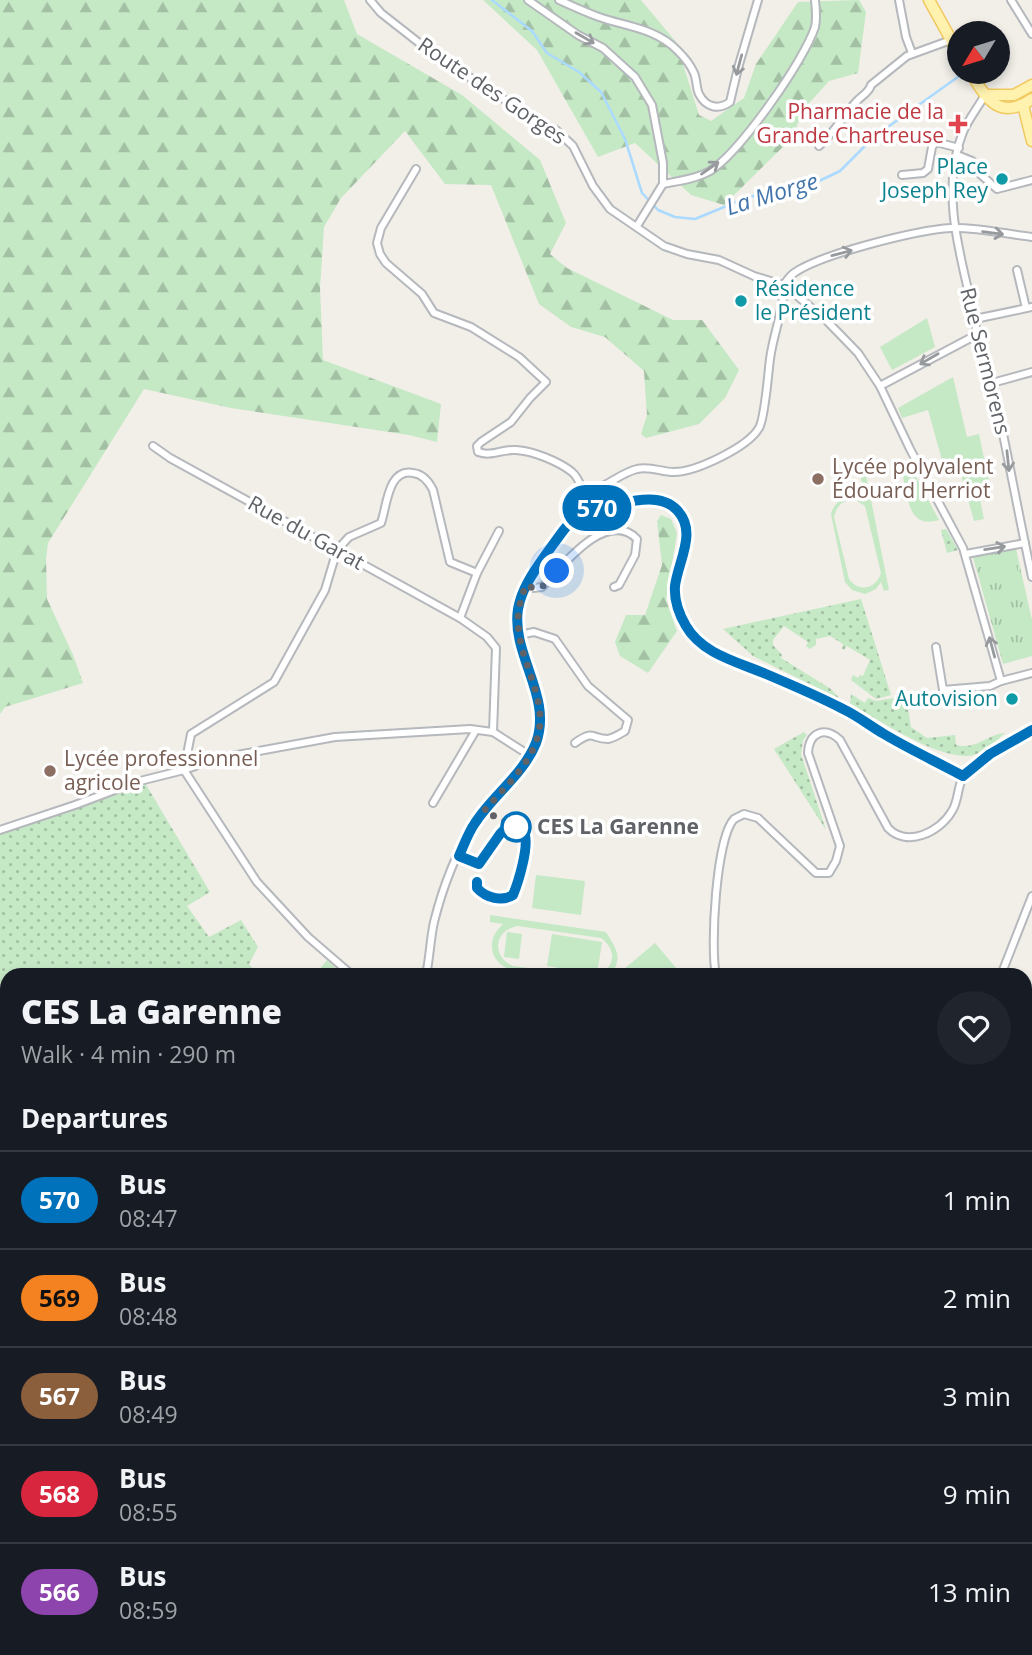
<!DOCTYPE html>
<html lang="en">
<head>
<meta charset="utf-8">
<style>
  :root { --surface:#171b24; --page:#20242c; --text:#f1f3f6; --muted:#9ea1a6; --line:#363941 }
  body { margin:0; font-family:"Open Sans",sans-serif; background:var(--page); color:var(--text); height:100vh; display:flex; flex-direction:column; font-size:26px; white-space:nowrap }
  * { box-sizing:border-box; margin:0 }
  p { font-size:23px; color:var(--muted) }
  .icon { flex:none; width:38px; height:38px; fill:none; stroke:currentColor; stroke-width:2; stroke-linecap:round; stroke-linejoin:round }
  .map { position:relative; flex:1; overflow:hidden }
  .details { position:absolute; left:0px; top:968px; width:1032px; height:688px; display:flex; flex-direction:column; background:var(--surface); border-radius:21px 21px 0 0; box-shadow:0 4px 10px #0003 }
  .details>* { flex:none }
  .badge { padding:0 14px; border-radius:23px; font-size:24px; line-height:46px }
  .needle { width:46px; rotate:232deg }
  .controls { position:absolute; left:947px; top:21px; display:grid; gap:14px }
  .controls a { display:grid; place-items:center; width:63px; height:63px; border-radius:50%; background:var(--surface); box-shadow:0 4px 10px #0003; font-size:35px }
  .you { position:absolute; width:35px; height:35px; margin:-18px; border:5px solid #fff; border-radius:50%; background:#1a73e8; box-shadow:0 0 0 10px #1a73e833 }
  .map>.badge { position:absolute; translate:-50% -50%; box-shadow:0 0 0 4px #fff }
  h2 { padding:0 21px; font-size:26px; line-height:63px }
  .round { display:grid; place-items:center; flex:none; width:74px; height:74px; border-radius:37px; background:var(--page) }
  .summary { display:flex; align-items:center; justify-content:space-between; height:119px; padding:0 21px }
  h1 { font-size:33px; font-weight:800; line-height:52px }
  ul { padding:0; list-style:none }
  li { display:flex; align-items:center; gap:21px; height:98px; padding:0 21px; border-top:2px solid var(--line) }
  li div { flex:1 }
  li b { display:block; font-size:26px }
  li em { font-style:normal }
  li .badge { min-width:77px; font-weight:700; text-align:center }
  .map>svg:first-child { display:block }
</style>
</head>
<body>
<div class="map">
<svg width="1032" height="1655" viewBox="0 0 1032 1655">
  <defs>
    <pattern id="grass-dots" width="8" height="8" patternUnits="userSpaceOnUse" patternTransform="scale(1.75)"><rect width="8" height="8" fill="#c5e8c5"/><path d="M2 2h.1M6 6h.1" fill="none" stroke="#a3c0a4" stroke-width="1.8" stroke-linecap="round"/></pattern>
    <pattern id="forest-firs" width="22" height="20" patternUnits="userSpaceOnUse" patternTransform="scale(1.75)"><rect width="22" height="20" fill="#c5e8c5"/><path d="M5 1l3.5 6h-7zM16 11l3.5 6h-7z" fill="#a3c0a4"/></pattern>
    <pattern id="park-tufts" width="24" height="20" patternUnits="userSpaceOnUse" patternTransform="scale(1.75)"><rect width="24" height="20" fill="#c5e8c5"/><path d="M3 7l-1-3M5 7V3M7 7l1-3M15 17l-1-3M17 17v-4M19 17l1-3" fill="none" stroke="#a3c0a4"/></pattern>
  </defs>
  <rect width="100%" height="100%" fill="#f1efe8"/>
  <!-- grass -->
  <g fill="url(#grass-dots)">
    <path d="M946,529L958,550L947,553L941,530Z"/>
    <path d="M861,599L891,695L876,699L851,680L853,675L858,678L860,675L863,676L870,660L847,646L844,650L842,649L843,644L830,636L816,639V645L810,649L806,646L808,642L784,626L773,640V645L782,655L781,658L831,689L840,699L753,656L723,629Z"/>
    <path d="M851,694L865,703L868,698L876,701L906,696L911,727L927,738L955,735L956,745C978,750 987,734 1005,733C996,741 986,751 974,755C943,763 879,720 850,704Z"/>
    <path d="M804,732L807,735L803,740L801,754L826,830L774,749Z"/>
    <path d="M145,783L210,892L187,906L209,937L241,920L258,947L249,964L259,975H7V1535L0,1525V834Z"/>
    <path d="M327,960L343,975H315Z"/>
    <path d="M118,1649H262L258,1655H126Z"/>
  </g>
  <!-- forest -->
  <g fill="url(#forest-firs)">
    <path d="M0,0H344L357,34L462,95L540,160L566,223L550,254L567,268L673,320H702L739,370L725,398L699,424L646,438L641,434L647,415L644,371L605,337L571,327L539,304L491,185L445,184L405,131L341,198L324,227L320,288L323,360L441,404L437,442L409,435L231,408L144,389L48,543L46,559L47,599L73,655L83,683L5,707L0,714Z"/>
    <path d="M483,0H641L676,42L699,115L711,121L744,98L756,64L798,2L859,0L866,12L858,73L829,81L803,110L792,138L724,205L691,195L635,143L598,157L537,50Z"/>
    <path d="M661,515L671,519L677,533L666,600L677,631L648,673L620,656L615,642L626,615H645L662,565L657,521Z"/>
  </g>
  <!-- park -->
  <path fill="url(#park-tufts)" d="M1016,549L1032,620V656L1003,664L973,557Z"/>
  <!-- garden -->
  <g fill="#c5e8c5" fill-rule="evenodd">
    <path d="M927,318L935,347L892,370L880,347Z"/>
    <path d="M953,377L967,437L979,434L989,482L977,485L984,519L974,521L960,471L947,472L944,467L928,410L902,418L898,408Z"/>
    <path d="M910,466L939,520C908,529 909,500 903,477Z"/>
    <path d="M866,475L889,590L884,591L881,582L876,589L865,594L852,590L845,582L831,514C836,497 851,492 865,499L861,478ZM854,499L865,506L881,573C876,589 859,593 849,579L834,517C837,505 842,501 854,499Z"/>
    <path d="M1014,555L1019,578L988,585L982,560Z"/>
    <path d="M536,875L585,881L581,915L532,908Z"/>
    <path d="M490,915L606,932C614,946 625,957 610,975H600C616,965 616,949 601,938L518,926C494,930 491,956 513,966L581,975C558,975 495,982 492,948C491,938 496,931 503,924L490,922Z"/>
    <path d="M507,932L522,934L519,959L504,957Z"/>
    <path d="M552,934L602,942L597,974L547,966Z"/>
    <path d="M655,943L682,975H617Z"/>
  </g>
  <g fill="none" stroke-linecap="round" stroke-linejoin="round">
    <!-- stream -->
    <g stroke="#aadaff" stroke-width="2.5">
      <path d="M492,0L532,31L547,53L579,72L601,92L625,139L642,193L658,210L675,217L695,219L746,198L789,186L817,182L840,171L874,137L962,74"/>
      <path d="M998,47L1001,45"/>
    </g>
    <defs>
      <g id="street">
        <path d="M370,0L381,13L432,53L539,122L556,130L573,146L593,186L610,209L664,246L687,254L719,260L754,276L784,285L825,319L858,353L880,386L910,449L963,548L1001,681L1032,673"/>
        <path d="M528,0L578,35L603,48L635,77L652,105L663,163V184C678,181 696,179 710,171C740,152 804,61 815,27C817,18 816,9 815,0"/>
        <path d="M559,0C572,6 585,12 599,17C627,27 656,28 678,51C684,57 691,66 694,73C697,80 696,88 699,94C706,108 719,110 730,102L738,68L758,0"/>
        <path d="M899,0L906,37L912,53"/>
        <path d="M1011,0L1032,34"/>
        <path d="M985,95C978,107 968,120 963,132C941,186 958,248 971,302C976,324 978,349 989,369C1005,438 1017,508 1032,577"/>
        <path d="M819,146C834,133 843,116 856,102C862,95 869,93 871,85L907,56L951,40"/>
        <path d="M957,155L972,161L979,173L997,189L1032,180"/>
        <path d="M416,169L381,228L377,243L380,254L386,263L422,294L434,313L471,327L519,357L546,382L530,398L511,422L481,442L477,446L478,452C492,457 501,449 516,450C533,451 558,461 572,472C578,477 580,484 583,491"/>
        <path d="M902,175L923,173L928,169L932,147L936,142L959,148"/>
        <path d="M637,226L663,184"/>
        <path d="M1017,270L1026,308"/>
        <path d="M784,285C787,280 790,276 794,273C821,254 917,230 951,228C977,227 1006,234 1032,237"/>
        <path d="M975,319L1032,307"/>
        <path d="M992,383L1032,372"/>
        <path d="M880,386L978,334"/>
        <path d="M153,446L170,458L460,618L487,637L496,648L493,732"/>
        <path d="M576,515C575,505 575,499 583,491C604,491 617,474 637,469C651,466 661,472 674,472C696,472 748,447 759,428C765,418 768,374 770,359C773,335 784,309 784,285"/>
        <path d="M966,554L1025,543"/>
        <path d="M526,585L533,588L542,587C563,565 607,508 637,539L635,555L619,585L614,587"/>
        <path d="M460,618L477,573L499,531"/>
        <path d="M519,635L534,632L555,639L588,686L628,720L625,731C620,734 614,738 608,739C591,739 594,729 575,743"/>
        <path d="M936,647L943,690L990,686L1001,681"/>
        <path d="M433,803L476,730"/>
        <path d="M0,830L75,805L136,782L184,770L215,759L335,737L470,729L493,732L529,755"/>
        <path d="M352,975L308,937L257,882L184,770L191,734L274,682L325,590L337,550L349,537L381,523C387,506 388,468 413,473C423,474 429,482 433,490L450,562L477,573"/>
        <path d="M426,975C430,957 430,940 434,922C442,890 456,853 474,824C492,795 528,773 537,739C549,693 512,655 518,610C521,590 559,528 575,516C594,503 653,494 673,506C701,524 678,561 675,585C673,602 681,621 692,634C708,655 737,662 761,672C788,683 816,695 843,709C857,716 870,726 884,734C909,749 937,762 963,776"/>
        <path d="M716,975C710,948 716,838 734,819C736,818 742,815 744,814L758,818L816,873H829L836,861L840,846L808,753C809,732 825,726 840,740L888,828C907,848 940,832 952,811C960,799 956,782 968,771C984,755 1010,738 1032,730"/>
        <path d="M1001,975L1032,896"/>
        <path d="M1026,1069L1032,1071"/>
        <path d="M1026,1305H1032"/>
        <path d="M1026,1433L1032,1423"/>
        <path d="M0,1569L7,1565"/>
        <path d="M0,1605L7,1611"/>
        <path d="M105,1648L115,1655"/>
        <path d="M456,1655L457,1648"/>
        <path d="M842,1655L844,1648"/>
      </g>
      <path id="secondary" d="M1026,1380H1032"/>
      <g id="primary">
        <path d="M929,0L959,54"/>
        <path d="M970,72C986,97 998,122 1032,99"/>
        <path d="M985,95H1014L1032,85"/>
        <path d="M1023,105L1032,141"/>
        <path d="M1026,1328L1032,1326"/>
        <path d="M1026,1337L1032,1334"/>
        <path d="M395,1655L397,1648"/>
      </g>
    </defs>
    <!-- street casing -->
    <use href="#street" stroke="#b5b8bc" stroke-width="10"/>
    <!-- secondary casing -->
    <use href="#secondary" stroke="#b6babf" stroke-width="12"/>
    <!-- primary casing -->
    <use href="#primary" stroke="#f2c960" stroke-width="13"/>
    <!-- street -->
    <use href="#street" stroke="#fff" stroke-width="6"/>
    <!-- secondary -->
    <use href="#secondary" stroke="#fff" stroke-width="9"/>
    <!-- primary -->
    <use href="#primary" stroke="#fff2af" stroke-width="10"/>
  </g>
  <!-- one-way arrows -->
  <defs><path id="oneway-shaft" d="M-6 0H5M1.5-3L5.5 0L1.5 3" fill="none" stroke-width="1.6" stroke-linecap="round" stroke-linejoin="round" transform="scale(1.75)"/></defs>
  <g stroke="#979a9d">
    <use href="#oneway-shaft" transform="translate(585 38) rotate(30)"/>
    <use href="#oneway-shaft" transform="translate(739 65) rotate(105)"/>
    <use href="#oneway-shaft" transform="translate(710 168) rotate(-35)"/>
    <use href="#oneway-shaft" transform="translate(993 233) rotate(7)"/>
    <use href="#oneway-shaft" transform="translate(842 253) rotate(-15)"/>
    <use href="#oneway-shaft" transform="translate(929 359) rotate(150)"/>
    <use href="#oneway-shaft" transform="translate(1008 461) rotate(84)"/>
    <use href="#oneway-shaft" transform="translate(995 548) rotate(-9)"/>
    <use href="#oneway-shaft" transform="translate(992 647) rotate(-105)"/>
  </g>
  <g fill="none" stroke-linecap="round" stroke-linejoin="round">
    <defs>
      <path id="line" d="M477,882V888C486,898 502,902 513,895C518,883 530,845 524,833C522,828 514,827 509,825L500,834L479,864L459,856C464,845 468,833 475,823C493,795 523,775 536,743C553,696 511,655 518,609C522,587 535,570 547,553C573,517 572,513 617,504C636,500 662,494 677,510C698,532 678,561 675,586C674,599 679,614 686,626C702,654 738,662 766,674C792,685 818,696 843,709C858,716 870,726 884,734C909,749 937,762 963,776L990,754L1032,730"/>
    </defs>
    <!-- line casing -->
    <use href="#line" stroke="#fff" stroke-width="16"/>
    <!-- line -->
    <use href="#line" stroke="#0072bc" stroke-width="10"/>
    <!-- walk -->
    <path stroke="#5f6368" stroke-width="7" stroke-dasharray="0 12.6" d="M516,827L484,811C502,790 526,769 536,742C550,703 523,669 519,632C516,615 520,601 526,585L533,588L542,587L557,571"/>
  </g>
  <!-- markers -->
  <path fill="#e0444e" stroke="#fff" stroke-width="2.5" d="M954.5 113.5h7v7h7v7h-7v7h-7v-7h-7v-7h7z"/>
  <g fill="#0f9aa8" stroke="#fff" stroke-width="2.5">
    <circle cx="1002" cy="179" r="7"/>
    <circle cx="741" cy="301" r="7"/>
    <circle cx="1012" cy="699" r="7"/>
  </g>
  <g fill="#8d6e63" stroke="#fff" stroke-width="2.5">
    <circle cx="818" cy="479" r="7"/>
    <circle cx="50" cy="771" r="7"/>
  </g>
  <circle fill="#fff" stroke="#0072bc" stroke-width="3.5" cx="516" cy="827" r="14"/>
  <g text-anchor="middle" stroke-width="7" stroke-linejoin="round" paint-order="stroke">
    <!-- street labels -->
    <g font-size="21" fill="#5f6368" stroke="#fff">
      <text transform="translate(492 91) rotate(34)" y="7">Route des Gorges</text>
      <text transform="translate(985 361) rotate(76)" y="7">Rue Sermorens</text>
      <text transform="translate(306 533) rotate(29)" y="7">Rue du Garat</text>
    </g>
    <!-- health labels -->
    <g font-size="21" fill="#be3a42" stroke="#fff" text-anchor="end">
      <text x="944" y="119">Pharmacie de la<tspan x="944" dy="24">Grande Chartreuse</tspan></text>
    </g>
    <!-- culture labels -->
    <g font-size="21" fill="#0d838f" stroke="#fff" text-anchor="end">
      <text x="988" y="174">Place<tspan x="988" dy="24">Joseph Rey</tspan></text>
      <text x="755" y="296" text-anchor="start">Résidence<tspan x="755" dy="24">le Président</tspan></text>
      <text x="998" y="706">Autovision</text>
    </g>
    <!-- education labels -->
    <g font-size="21" fill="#785e54" stroke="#fff" text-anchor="start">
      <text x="832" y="474">Lycée polyvalent<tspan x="832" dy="24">Édouard Herriot</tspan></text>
      <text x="64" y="766">Lycée professionnel<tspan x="64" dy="24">agricole</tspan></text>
    </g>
    <!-- stop labels -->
    <g font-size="21" font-weight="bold" fill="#5f6368" stroke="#fff" text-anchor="start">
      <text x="537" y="834">CES La Garenne</text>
    </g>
    <!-- water labels -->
    <g font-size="23" font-style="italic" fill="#4174aa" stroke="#fff">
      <text transform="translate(772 194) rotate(-17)" y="8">La Morge</text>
    </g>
  </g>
</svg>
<div class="controls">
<a><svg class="needle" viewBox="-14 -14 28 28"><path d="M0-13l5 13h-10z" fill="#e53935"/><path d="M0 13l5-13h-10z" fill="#9ea1a6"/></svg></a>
</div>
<div class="you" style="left:557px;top:571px"></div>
<b class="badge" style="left:597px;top:508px;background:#0072bc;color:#fff">570</b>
<section class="details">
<div class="summary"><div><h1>CES La Garenne</h1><p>Walk · 4 min · 290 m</p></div><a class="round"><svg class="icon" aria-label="heart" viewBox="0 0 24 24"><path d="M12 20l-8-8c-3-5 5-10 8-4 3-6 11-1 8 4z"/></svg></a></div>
<h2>Departures</h2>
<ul>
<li><span class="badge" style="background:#0072bc;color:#fff">570</span><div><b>Bus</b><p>08:47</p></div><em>1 min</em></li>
<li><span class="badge" style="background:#f58220;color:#111">569</span><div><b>Bus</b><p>08:48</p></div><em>2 min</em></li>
<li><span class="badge" style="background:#8b5e3c;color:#fff">567</span><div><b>Bus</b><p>08:49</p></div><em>3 min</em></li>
<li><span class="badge" style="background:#d7263d;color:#fff">568</span><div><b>Bus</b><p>08:55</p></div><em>9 min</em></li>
<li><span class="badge" style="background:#8e44ad;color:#fff">566</span><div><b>Bus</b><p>08:59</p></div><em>13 min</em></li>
</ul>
</section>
</div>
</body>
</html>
